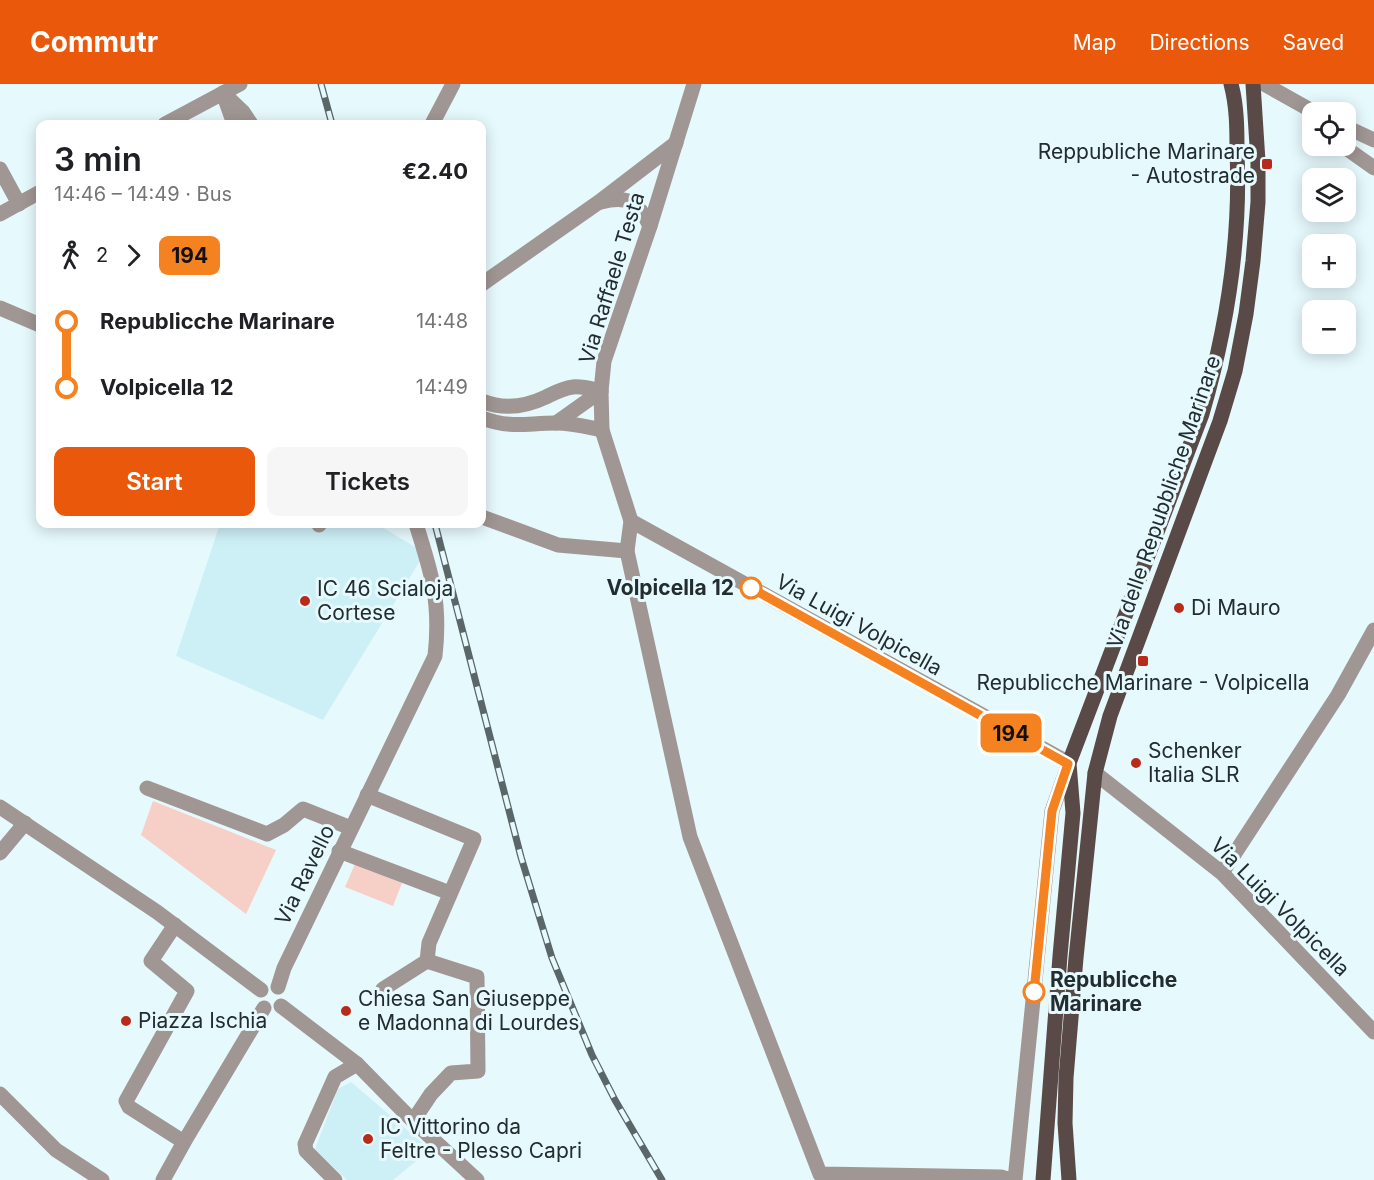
<!DOCTYPE html>
<html lang="en">
<head>
<meta charset="utf-8">
<style>
  :root { --surface:#fff; --page:#f6f6f6; --text:#202124; --muted:#757577; --accent:#ea580c }
  body { margin:0; font-family:Inter,sans-serif; background:var(--page); color:var(--text); height:100vh; display:flex; flex-direction:column; font-size:22px; white-space:nowrap }
  * { box-sizing:border-box; margin:0 }
  p { font-size:20px; color:var(--muted) }
  .icon { flex:none; width:33px; height:33px; fill:none; stroke:currentColor; stroke-width:2; stroke-linecap:round; stroke-linejoin:round }
  .map { position:relative; flex:1; overflow:hidden }
  .drawer { position:absolute; left:36px; top:36px; width:450px; height:408px; display:flex; flex-direction:column; background:var(--surface); border-radius:12px; box-shadow:0 3px 15px #0003 }
  .drawer>* { flex:none }
  .badge { padding:0 12px; border-radius:9px; font-size:21px; line-height:39px }
  .fabs { position:absolute; left:1302px; top:18px; display:grid; gap:12px }
  .fabs a { display:grid; place-items:center; width:54px; height:54px; border-radius:12px; background:var(--surface); box-shadow:0 3px 15px #0003; font-size:30px }
  .map>.badge { position:absolute; translate:-50% -50%; box-shadow:0 0 0 3px #fff }
  .legs { display:flex; align-items:center; gap:9px; height:66px; padding:0 18px; font-size:20px }
  .legs p { margin-inline-start:auto }
  .headline { display:flex; align-items:center; justify-content:space-between; height:102px; padding:0 18px }
  h1 { font-size:33px; font-weight:600; line-height:45px }
  .primary-button { display:flex; gap:12px; margin-top:auto; padding:12px 18px }
  .primary-button a { flex:1; height:69px; border-radius:12px; background:var(--accent); color:#fff; font-size:24px; font-weight:600; line-height:69px; text-align:center }
  .primary-button a+a { background:var(--page); color:var(--text) }
  ul { padding:0 18px; list-style:none }
  li { display:flex; align-items:center; gap:21px; height:66px; font-size:22px }
  li i { display:grid; place-items:center; width:9px; height:100%; margin:0 8px; background:currentColor }
  li i::after { content:''; width:15px; height:15px; margin:-8px; border:4px solid; border-radius:50%; background:var(--surface) }
  li p { margin-inline-start:auto }
  li:first-child i { background:linear-gradient(#0000 50%,currentColor 0) }
  li:last-child i { background:linear-gradient(currentColor 50%,#0000 0) }
  header { display:flex; align-items:center; gap:36px; box-sizing:border-box; height:84px; padding:0 30px; background:var(--accent); color:#fff }
  header strong { font-size:28px }
  nav { display:flex; gap:33px; margin-inline-start:auto; font-size:21px }
  .map>svg:first-child { display:block }
</style>
</head>
<body>
<header>
<strong>Commutr</strong>
<nav><a>Map</a><a>Directions</a><a>Saved</a></nav>
</header>
<div class="map">
<svg width="1374" height="1096" viewBox="0 0 1374 1096">
  <rect width="100%" height="100%" fill="#e6f9fd"/>
  <!-- built -->
  <g fill="#cdeff6">
    <path d="M220,440H377L420,466L421,475L323,636L176,572Z"/>
    <path d="M351,998L427,1063V1068L393,1096H347L315,1065L338,1005Z"/>
  </g>
  <!-- green -->
  <g fill="#f6cfc7">
    <path d="M153,717L276,766L246,830L141,751Z"/>
    <path d="M355,780L402,799L393,822L345,803Z"/>
  </g>
  <g fill="none" stroke-linecap="round" stroke-linejoin="round">
    <!-- minor -->
    <g stroke="#a09694" stroke-width="15">
      <path d="M694,0L650,142L604,277L601,307L602,346L631,437L627,467L690,753L820,1090L1001,1093L1011,1096"/>
      <path d="M1264,0L1314,28"/>
      <path d="M223,9L243,28L251,40"/>
      <path d="M224,12L234,40"/>
      <path d="M165,40L240,0"/>
      <path d="M432,40L453,0"/>
      <path d="M1346,43L1374,56"/>
      <path d="M1343,62L1374,84"/>
      <path d="M0,85L19,120"/>
      <path d="M601,118C628,111 638,118 650,142"/>
      <path d="M0,130L40,108"/>
      <path d="M482,200L599,118L676,59"/>
      <path d="M0,224L40,241"/>
      <path d="M482,317C504,326 525,323 546,313C554,309 563,304 573,303C582,302 592,305 601,307"/>
      <path d="M482,334C512,345 526,339 556,339C572,339 587,343 602,346"/>
      <path d="M556,339L601,307"/>
      <path d="M482,433L558,461L627,467"/>
      <path d="M631,437L1069,679L1052,727L1015,1096"/>
      <path d="M319,441L320,440"/>
      <path d="M1095,689L1222,789L1374,948"/>
      <path d="M147,704L267,750L284,741L303,725L351,744"/>
      <path d="M367,711L474,755L429,859L427,877"/>
      <path d="M0,723L157,828L261,906"/>
      <path d="M339,767L450,809"/>
      <path d="M0,769L25,739"/>
      <path d="M1222,789L1338,611L1374,546"/>
      <path d="M175,841L151,877L187,907L126,1017L129,1023L184,1058"/>
      <path d="M278,903L284,884L435,572C441,519 432,490 416,440"/>
      <path d="M383,905L427,877L477,893L478,987L451,989L431,1010L413,1037"/>
      <path d="M281,922L357,980L413,1037L477,1096"/>
      <path d="M0,1010L56,1066L102,1096"/>
      <path d="M163,1096L184,1058L264,924"/>
      <path d="M335,1096L306,1067L305,1060L335,993L357,980"/>
    </g>
    <!-- major -->
    <g stroke="#5a4a47" stroke-width="15">
      <path d="M1043,1096L1060,872L1073,729L1069,679L1202,330C1227,244 1241,157 1237,68C1237,45 1237,22 1231,0"/>
      <path d="M1069,1096L1065,1039L1066,994L1076,874L1095,689L1110,632L1220,337L1235,287L1246,230L1253,177L1258,118V77L1253,0"/>
    </g>
    <defs>
      <g id="rail">
        <path d="M321,0L332,40"/>
        <path d="M435,440L521,773L552,874L592,971L615,1016L662,1096"/>
      </g>
    </defs>
    <!-- rail casing -->
    <use href="#rail" stroke="#5a6668" stroke-width="7"/>
    <!-- rail -->
    <use href="#rail" stroke="#e6f9fd" stroke-width="4.5" stroke-dasharray="14" stroke-linecap="butt"/>
  </g>
  <g fill="none" stroke-linecap="round" stroke-linejoin="round">
    <defs>
      <path id="line-1" d="M751,504L1068,680L1052,727L1034,908"/>
    </defs>
    <!-- line-1 casing -->
    <use href="#line-1" stroke="#fff" stroke-width="14"/>
    <!-- line-1 -->
    <use href="#line-1" stroke="#f58220" stroke-width="9"/>
  </g>
  <!-- markers -->
  <g fill="#b82b1b" stroke="#e6f9fd" stroke-width="2">
    <rect x="1261" y="74" width="12" height="12" rx="3"/>
    <circle cx="305" cy="517" r="6"/>
    <circle cx="1179" cy="524" r="6"/>
    <rect x="1137" y="571" width="12" height="12" rx="3"/>
    <circle cx="1136" cy="679" r="6"/>
    <circle cx="346" cy="927" r="6"/>
    <circle cx="126" cy="937" r="6"/>
    <circle cx="368" cy="1055" r="6"/>
  </g>
  <g fill="#fff" stroke="#f58220" stroke-width="3">
    <circle cx="751" cy="504" r="10"/>
    <circle cx="1034" cy="908" r="10"/>
  </g>
  <g text-anchor="middle" stroke-width="6" stroke-linejoin="round" paint-order="stroke">
    <!-- poi labels -->
    <g font-size="21" fill="#232c2e" stroke="#e6f9fd" text-anchor="start">
      <text x="1255" y="75" text-anchor="end">Reppubliche Marinare<tspan x="1255" dy="24">- Autostrade</tspan></text>
      <text x="317" y="512">IC 46 Scialoja<tspan x="317" dy="24">Cortese</tspan></text>
      <text x="1191" y="531">Di Mauro</text>
      <text x="1143" y="606" text-anchor="middle">Republicche Marinare - Volpicella</text>
      <text x="1148" y="674">Schenker<tspan x="1148" dy="24">Italia SLR</tspan></text>
      <text x="358" y="922">Chiesa San Giuseppe<tspan x="358" dy="24">e Madonna di Lourdes</tspan></text>
      <text x="138" y="944">Piazza Ischia</text>
      <text x="380" y="1050">IC Vittorino da<tspan x="380" dy="24">Feltre - Plesso Capri</tspan></text>
    </g>
    <!-- street labels -->
    <g font-size="21" fill="#232c2e" stroke="#e6f9fd">
      <text transform="translate(612 194) rotate(-73)" y="7">Via Raffaele Testa</text>
      <text transform="translate(1164 418) rotate(-71)" y="7">Via delle Repubbliche Marinare</text>
      <text transform="translate(859 541) rotate(29)" y="7">Via Luigi Volpicella</text>
      <text transform="translate(305 791) rotate(-64)" y="7">Via Ravello</text>
      <text transform="translate(1280 823) rotate(45)" y="7">Via Luigi Volpicella</text>
    </g>
    <!-- stop labels -->
    <g font-size="21" font-weight="bold" fill="#232c2e" stroke="#e6f9fd" text-anchor="end">
      <text x="734" y="511">Volpicella 12</text>
      <text x="1050" y="903" text-anchor="start">Republicche<tspan x="1050" dy="24">Marinare</tspan></text>
    </g>
  </g>
</svg>
<div class="fabs">
<a><svg class="icon" aria-label="locate" viewBox="0 0 24 24"><circle cx="12" cy="12" r="6"/><path d="M12 2v4M12 18v4M2 12h4M18 12h4"/></svg></a>
<a><svg class="icon" aria-label="layers" viewBox="0 0 24 24"><path d="M12 4l9 5-9 5-9-5zM3 14l9 5 9-5"/></svg></a>
<a>+</a>
<a>−</a>
</div>
<b class="badge" style="left:1011px;top:649px;background:#f58220;color:#111">194</b>
<section class="drawer">
<div class="headline"><div><h1>3 min</h1><p>14:46 – 14:49 · Bus</p></div><b>€2.40</b></div>
<div class="legs"><svg class="icon" aria-label="walk" viewBox="0 0 24 24"><circle cx="13" cy="4" r="2"/><path d="M13 8l-2 6 4 7M11 14l-3 7M7 12l3-4h3l4 4"/></svg>2<svg class="icon" aria-label="forward" viewBox="0 0 24 24"><path d="M9 5l7 7-7 7"/></svg><b class="badge" style="background:#f58220;color:#111">194</b></div>
<ul>
<li><i style="color:#f58220"></i><b>Republicche Marinare</b><p>14:48</p></li>
<li><i style="color:#f58220"></i><b>Volpicella 12</b><p>14:49</p></li>
</ul>
<div class="primary-button"><a>Start</a><a>Tickets</a></div>
</section>
</div>
</body>
</html>
